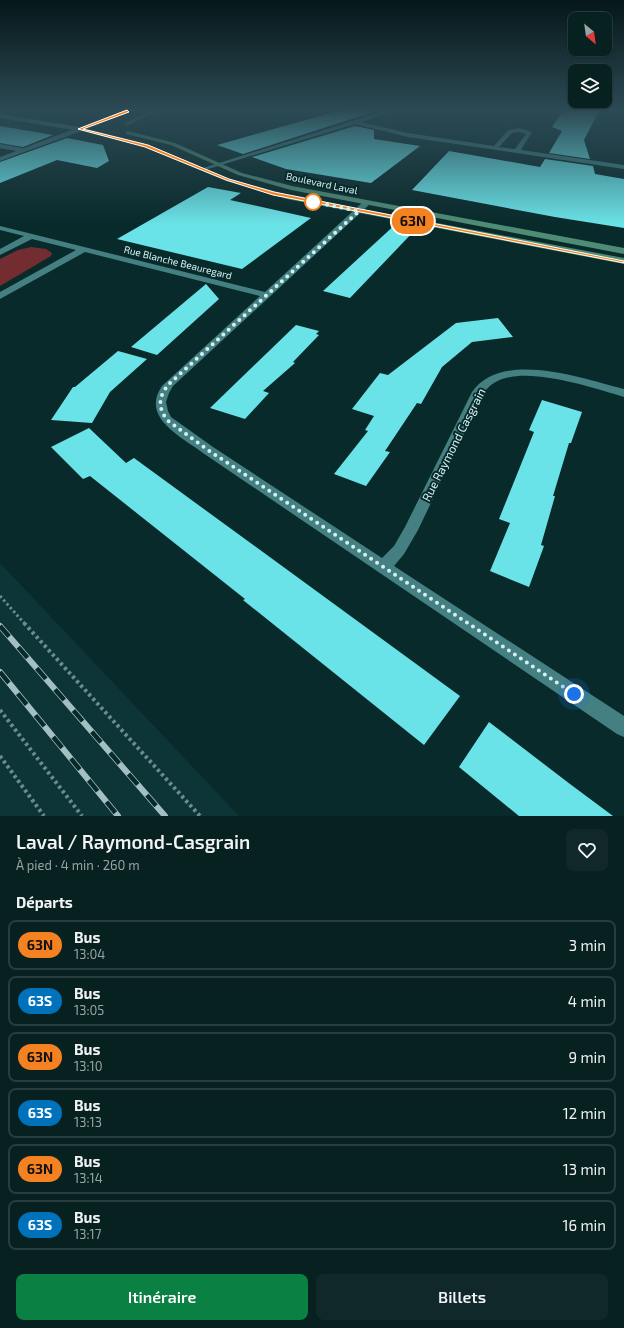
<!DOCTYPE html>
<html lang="fr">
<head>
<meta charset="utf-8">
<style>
  :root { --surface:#072020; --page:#102829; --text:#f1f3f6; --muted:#98a3a5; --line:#283e3e; --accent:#0b8043 }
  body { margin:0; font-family:"Exo 2",sans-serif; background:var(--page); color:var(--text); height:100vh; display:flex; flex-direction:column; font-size:15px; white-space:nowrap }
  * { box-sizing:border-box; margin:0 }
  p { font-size:13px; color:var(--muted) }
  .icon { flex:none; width:22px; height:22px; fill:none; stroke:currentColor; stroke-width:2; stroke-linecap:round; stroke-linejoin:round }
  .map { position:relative; height:816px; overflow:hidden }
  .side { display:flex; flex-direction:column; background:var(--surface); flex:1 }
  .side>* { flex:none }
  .badge { padding:0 8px; border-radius:13px; font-size:14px; line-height:26px }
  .needle { width:26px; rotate:151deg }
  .fabs { position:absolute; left:568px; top:12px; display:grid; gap:8px }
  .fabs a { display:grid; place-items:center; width:44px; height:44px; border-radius:8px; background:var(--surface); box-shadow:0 1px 3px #0004,0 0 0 1px var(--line); font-size:20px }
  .you { position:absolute; width:20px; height:20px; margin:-10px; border:3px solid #fff; border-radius:50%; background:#1a73e8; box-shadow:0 0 0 6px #1a73e833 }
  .map>.badge { position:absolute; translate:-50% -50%; box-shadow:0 0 0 2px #fff }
  h2 { padding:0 16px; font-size:15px; line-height:36px }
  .round { display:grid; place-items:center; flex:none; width:42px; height:42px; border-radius:8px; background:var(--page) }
  .summary { display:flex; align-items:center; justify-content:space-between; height:68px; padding:0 16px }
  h1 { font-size:19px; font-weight:600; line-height:30px }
  .cta { display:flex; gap:8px; margin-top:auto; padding:8px 16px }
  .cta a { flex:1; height:46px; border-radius:8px; background:var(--accent); color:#fff; font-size:16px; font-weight:600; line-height:46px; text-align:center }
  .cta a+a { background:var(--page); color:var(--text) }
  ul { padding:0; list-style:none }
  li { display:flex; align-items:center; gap:12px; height:50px; margin:0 8px 6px; padding:0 8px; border:2px solid var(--line); border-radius:8px }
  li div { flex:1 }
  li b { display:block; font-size:15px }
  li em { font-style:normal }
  li .badge { min-width:44px; font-weight:700; text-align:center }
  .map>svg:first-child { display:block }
</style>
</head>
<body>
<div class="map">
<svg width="624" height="816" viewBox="0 0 624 816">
  <rect width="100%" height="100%" fill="#092a2b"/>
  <!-- built -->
  <g fill="#0d3537">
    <path d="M0,122L50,130L0,150Z"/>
    <path d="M0,563L239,816H0Z"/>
  </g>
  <!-- green -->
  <path fill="#732d31" d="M31,247L46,249L52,253L51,256L0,286V259L18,250Z"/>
  <!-- building -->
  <g fill="#6ae3e8">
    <path d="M338,111H376L243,154L217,145Z"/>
    <path d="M563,111H599L584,140L590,159L549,153L562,131L552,127Z"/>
    <path d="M0,126L53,135L23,147L0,143Z"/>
    <path d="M355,126L374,130V139L420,146L371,183L286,169L252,157Z"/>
    <path d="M67,138L103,145L109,161L97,168L57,160L0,183V162Z"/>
    <path d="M449,151L540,167L545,159L593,166L595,174L624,179V228L555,217L412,190Z"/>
    <path d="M208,187L241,193L230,200L311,218L242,269L117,239Z"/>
    <path d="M398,222L413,225L416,229L350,298L323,291Z"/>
    <path d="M206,284L219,299L157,355L131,347Z"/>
    <path d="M498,318L513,337L472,342L442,367L421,404L417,403L385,451L390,452L366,486L334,474L368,431L365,430L374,416L352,409L380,373L388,375L456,323Z"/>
    <path d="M296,325L319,331L316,334L319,335L293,362L295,363L263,391L269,393L245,419L210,408Z"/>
    <path d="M118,351L147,359L110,392L92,423L51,420L73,387H75Z"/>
    <path d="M542,400L582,412L571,443H569L553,496H555L541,545L544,546L529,587L490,571L510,523L499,519L534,432L529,430Z"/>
    <path d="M89,428L126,463L134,458L460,696L424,745L243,600L245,599L90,476L83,479L51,447Z"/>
    <path d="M489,722L570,784L613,816H519L459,767Z"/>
  </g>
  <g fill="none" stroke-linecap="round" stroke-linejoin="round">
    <!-- path-far1 -->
    <path stroke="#6b8b8c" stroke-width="3" stroke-dasharray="2.5 2.5" stroke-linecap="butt" d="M0,596L25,624"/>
    <!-- path -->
    <g stroke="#6b8b8c" stroke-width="4" stroke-dasharray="3 3" stroke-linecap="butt">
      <path d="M24,623L200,816"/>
      <path d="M0,710L82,816"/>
      <path d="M0,756L44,816"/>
    </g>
    <!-- lane -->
    <path fill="#447f82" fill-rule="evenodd" d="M0,144L22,148L25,150L22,152L0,148Z"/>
    <!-- street -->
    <g fill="#447f82" fill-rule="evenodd">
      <path d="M122,111H130L98,125L0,161V157Z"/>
      <path d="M151,111H158L128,125L123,124Z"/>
      <path d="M384,111H393L361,122L408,133L494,146L508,130L519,128L532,132L521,150L624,165V169L408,137L355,124L205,170L200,169ZM519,132L526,134L515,149L499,147L512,133Z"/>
      <path d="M364,201H367L371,203L173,386L169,393L166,402L168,411L171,417L213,447L382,558L394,546L405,527L472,392C502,349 584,379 624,389V397C592,388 524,364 494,383C490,385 486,390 483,394L418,530L404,554L394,566L624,716V737L617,734L203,453C182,437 140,418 162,386L260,296L85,252L0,299V292L76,250L32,239L0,255V249L24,236L0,230V226L265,292Z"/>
    </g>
    <!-- secondary -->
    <g fill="#4f8c75" fill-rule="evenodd">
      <path d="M0,114L80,127L143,143L230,179L288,195L624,258V264L287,199L226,181L139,145L80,131L0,118Z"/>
      <path d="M128,131L175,143L242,173L292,186L624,248V254L291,190L238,175L171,145L126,134L125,133Z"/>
    </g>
    <defs>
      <g id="rail">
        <path d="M0,626L165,816"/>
        <path d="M0,672L118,816"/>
      </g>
    </defs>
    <!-- rail casing -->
    <use href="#rail" stroke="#a2c0c1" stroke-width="6"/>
    <!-- rail -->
    <use href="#rail" stroke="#092a2b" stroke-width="4.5" stroke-dasharray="14" stroke-linecap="butt"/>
  </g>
  <!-- sky -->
  <linearGradient id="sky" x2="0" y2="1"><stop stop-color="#051718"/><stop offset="0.49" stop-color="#2c4a55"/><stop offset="1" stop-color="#2c4a55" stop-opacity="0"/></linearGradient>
  <rect width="624" height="225" fill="url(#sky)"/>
  <!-- line -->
  <path fill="#f58220" stroke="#fff" d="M127,110L129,112L83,129L148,145L229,179L274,192L624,261V263L273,195L226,180L145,147L78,129Z"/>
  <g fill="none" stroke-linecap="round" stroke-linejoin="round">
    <!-- walk -->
    <path stroke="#d3f1f2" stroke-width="4" stroke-dasharray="0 7.2" d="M313,202L359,211L169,384C159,396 157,406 167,420L208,450L574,694"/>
  </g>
  <!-- markers -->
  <circle fill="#fff" stroke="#f58220" stroke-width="2" cx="313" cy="202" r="8"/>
  <g text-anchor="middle" stroke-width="4" stroke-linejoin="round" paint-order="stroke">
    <!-- far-street labels -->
    <g font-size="10" fill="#d3f1f2" stroke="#092a2b">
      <text transform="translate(322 183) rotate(12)" y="4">Boulevard Laval</text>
      <text transform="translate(178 262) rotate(14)" y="4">Rue Blanche Beauregard</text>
    </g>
    <!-- street labels -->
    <g font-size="12" fill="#d3f1f2" stroke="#092a2b">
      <text transform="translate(454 445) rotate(-63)" y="4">Rue Raymond Casgrain</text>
    </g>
  </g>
</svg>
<div class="fabs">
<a><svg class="needle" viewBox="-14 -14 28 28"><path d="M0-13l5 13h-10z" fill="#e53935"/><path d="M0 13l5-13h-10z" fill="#98a3a5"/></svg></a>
<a><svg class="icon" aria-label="layers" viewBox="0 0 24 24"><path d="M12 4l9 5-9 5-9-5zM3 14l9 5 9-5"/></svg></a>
</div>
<div class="you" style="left:574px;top:694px"></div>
<b class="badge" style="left:413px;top:221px;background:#f58220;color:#111">63N</b>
</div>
<section class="side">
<div class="summary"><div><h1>Laval / Raymond-Casgrain</h1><p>À pied · 4 min · 260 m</p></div><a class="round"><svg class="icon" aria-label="heart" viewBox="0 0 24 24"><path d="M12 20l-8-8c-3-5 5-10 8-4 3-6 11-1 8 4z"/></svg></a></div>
<h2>Départs</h2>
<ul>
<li><span class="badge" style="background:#f58220;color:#111">63N</span><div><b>Bus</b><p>13:04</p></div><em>3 min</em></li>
<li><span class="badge" style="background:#0072bc;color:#fff">63S</span><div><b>Bus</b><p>13:05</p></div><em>4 min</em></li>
<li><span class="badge" style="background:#f58220;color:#111">63N</span><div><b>Bus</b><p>13:10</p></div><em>9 min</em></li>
<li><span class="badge" style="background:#0072bc;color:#fff">63S</span><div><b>Bus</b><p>13:13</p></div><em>12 min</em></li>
<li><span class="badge" style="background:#f58220;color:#111">63N</span><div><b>Bus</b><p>13:14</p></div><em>13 min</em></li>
<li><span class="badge" style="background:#0072bc;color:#fff">63S</span><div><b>Bus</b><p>13:17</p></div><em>16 min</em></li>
</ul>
<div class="cta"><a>Itinéraire</a><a>Billets</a></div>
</section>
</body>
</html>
